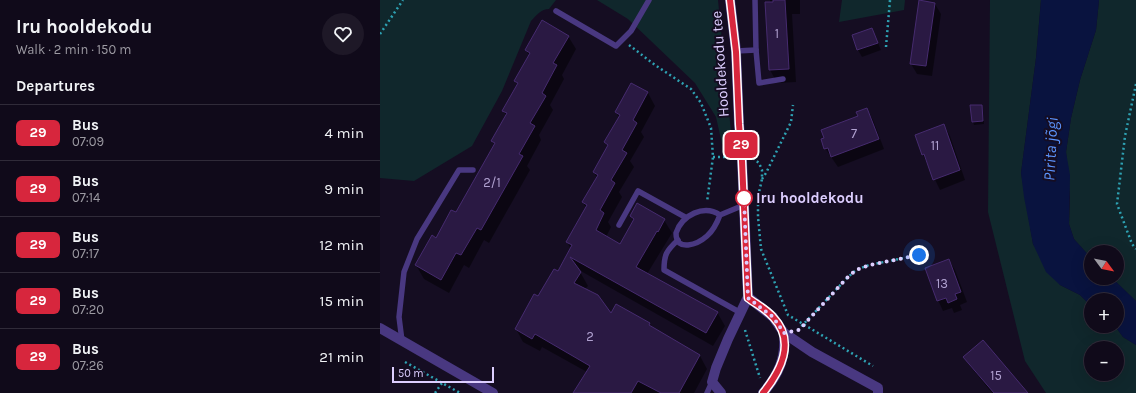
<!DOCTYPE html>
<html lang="en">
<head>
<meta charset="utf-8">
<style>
  :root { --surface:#100a1a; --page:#1e1827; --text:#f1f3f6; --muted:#9c9aa2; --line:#302b39 }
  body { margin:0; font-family:Karla,sans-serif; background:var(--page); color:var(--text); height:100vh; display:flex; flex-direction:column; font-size:15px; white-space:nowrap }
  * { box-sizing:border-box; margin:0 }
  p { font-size:13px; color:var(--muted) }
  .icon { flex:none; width:22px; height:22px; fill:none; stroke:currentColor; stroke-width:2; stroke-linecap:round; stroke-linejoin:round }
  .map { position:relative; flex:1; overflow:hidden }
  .drawer { display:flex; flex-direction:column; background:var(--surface); width:380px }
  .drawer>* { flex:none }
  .badge { padding:0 8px; border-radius:6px; font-size:14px; line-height:26px }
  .needle { width:26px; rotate:122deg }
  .fabs { position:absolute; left:704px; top:245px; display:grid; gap:8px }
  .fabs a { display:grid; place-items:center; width:40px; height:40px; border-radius:50%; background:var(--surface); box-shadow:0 4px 16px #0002,0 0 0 1px var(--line); font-size:20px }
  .scale { position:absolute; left:12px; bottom:10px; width:102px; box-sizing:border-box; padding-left:4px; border:2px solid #ddceff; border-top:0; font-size:11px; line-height:14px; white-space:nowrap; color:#ddceff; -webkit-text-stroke:3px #150d22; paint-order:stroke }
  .you { position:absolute; width:20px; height:20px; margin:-10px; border:3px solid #fff; border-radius:50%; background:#1a73e8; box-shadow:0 0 0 6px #1a73e833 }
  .map>.badge { position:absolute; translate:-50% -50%; box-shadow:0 0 0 2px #fff }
  h2 { padding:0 16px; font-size:15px; line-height:36px }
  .round { display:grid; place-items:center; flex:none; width:42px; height:42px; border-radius:21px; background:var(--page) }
  .summary { display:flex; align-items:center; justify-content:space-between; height:68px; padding:0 16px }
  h1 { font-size:19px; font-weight:700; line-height:30px }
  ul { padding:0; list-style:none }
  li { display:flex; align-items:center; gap:12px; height:56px; padding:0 16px; border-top:1px solid var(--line) }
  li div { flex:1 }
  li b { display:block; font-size:15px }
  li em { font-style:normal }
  li .badge { min-width:44px; font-weight:700; text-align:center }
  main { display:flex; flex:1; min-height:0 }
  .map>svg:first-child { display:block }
</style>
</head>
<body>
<main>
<section class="drawer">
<div class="summary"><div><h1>Iru hooldekodu</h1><p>Walk · 2 min · 150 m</p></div><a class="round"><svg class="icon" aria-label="heart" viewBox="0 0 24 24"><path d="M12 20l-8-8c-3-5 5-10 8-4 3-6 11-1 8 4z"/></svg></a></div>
<h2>Departures</h2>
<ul>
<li><span class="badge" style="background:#d7263d;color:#fff">29</span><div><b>Bus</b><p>07:09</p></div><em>4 min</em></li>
<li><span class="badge" style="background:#d7263d;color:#fff">29</span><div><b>Bus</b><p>07:14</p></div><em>9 min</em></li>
<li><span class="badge" style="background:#d7263d;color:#fff">29</span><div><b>Bus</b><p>07:17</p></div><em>12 min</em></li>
<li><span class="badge" style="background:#d7263d;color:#fff">29</span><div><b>Bus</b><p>07:20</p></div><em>15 min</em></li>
<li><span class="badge" style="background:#d7263d;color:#fff">29</span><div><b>Bus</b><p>07:26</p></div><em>21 min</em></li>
</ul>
</section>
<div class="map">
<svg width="756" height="393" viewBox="0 0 756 393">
  <rect width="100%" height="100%" fill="#150d22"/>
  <!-- green -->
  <g fill="#10272c" fill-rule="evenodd">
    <path d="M0,0H176L169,9C161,9 157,15 151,21L122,91L92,146L34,181L0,178Z"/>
    <path d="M217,0H338L352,142L347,146L342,144L336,117L315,83L248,19Z"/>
    <path d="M462,0H525L524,10L459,22Z"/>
    <path d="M610,0H661L656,58L641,173L653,244L680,285L700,295L711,306V326H735L743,337L756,345V393H666L645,361L608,212ZM711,348H737V374H711Z"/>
    <path d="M719,0H756V301L732,278H737V252H711V258L694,239L689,224L690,197L686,152L691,118L700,80L716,30Z"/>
  </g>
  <!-- water -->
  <path fill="#09133f" d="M661,0H719L716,30L700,80L691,118L686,152L690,175L689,224L694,239L711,258V278H732L756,301V345L743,337L735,326H737V300H711V306L700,295L680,285L666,272L653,244L644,197L641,173L656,58Z"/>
  <!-- shadow -->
  <g fill="#0007">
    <path d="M390,0H420V14H412L416,82L397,83L390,70Z"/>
    <path d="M555,4L561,14L552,76L537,74L531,64Z"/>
    <path d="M492,29L501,50L482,57L478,50Z"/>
    <path d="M188,36L196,49L182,75L184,79L170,105L173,110L159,135L161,140L147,166L150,170L109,243L104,240L89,268L84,265L69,293L44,279L36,265L76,214L115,145L112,141L126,116L124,111L138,85L135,81L149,55L146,50Z"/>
    <path d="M252,84L268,93L275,106L261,132L264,137L250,161L254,167L239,192L242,197L228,222L231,227L226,237L241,245L254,222L251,216L284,220L292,233L267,274L337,312L345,326L333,346L199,270L208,286L205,289L231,315L270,324L273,329L320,356L327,369L314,393H195L207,372L162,347L160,351L143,342L136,329L178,272L191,249L187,242L206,208L203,202L217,178L214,172L228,147L225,142L239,117L236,112Z"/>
    <path d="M601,106L603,109L604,124L594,125L593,122Z"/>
    <path d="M487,109L493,120L504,149L458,167L445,148Z"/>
    <path d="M564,125L570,136L585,180L560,190L543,155L537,136Z"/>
    <path d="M569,260L575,270L587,302L580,305L582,310L574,313L572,308L563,311L558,300Z"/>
    <path d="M585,357L647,393H612L591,367Z"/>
  </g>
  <!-- building -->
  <g fill="#2a1943" stroke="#462b6f">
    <path d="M393,0H405L409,69L389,70L385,2H393Z"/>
    <path d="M539,0L555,3L546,66L530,64Z"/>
    <path d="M162,20L189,36L173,63L177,65L162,93L166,96L150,123L155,126L139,154L143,156L101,230L97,228L81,255L76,253L61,280L35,265L52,235L56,238L71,210L76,212L115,143L111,141L127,113L122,111L138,83L134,81L150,53L145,50Z"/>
    <path d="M492,28L498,43L477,50L472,35Z"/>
    <path d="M251,83L268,92L253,120L257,123L242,150L247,153L231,180L235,183L220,210L224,213L216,230L240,244L254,219L250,216L257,203L285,219L278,232L277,231L256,267L338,312L326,333L190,257L201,272L194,283L218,295L231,313L236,304L270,323L269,325L320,355L299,393H281L258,381L251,393H193L210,366L155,334L152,339L135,329L154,294L158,296L174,269L178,271L192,245L186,242L207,205L202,202L218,175L213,172L228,145L224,142L240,115L235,112Z"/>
    <path d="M590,105H602L603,121L592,122Z"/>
    <path d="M487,108L499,139L451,157L448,148L444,149L441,139L444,138L441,130L478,116L476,112Z"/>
    <path d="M564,124L580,170L553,180L544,154L542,155L535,135Z"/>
    <path d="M569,259L581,292L575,294L577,299L568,303L566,298L557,301L545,268Z"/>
    <path d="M603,340L648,393H614L583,357Z"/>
  </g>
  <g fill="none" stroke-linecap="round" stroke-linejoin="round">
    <!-- path -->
    <g stroke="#2ea2b3" stroke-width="2.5" stroke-dasharray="2 3" stroke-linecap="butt">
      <path d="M0,34L23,0"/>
      <path d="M249,45L275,65L311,89L321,103L331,128L333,157L327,202"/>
      <path d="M506,47L510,0"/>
      <path d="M756,84L745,136L737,204L752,244L756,249"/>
      <path d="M333,157H350"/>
      <path d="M373,158L379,163L382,170V179L378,197V217L381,249L408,315L493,366"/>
      <path d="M382,179L386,173L411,122L413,105"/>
      <path d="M365,330L380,378"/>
      <path d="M418,330L467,278L476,270L489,265L539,255"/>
      <path d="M25,362L80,393"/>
      <path d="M55,393L62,383"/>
    </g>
    <!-- service -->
    <g stroke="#493881" stroke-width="5.5">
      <path d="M375,0L376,50L379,83L403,79"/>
      <path d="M176,11L236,46L251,31L269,0"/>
      <path d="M356,51L376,50"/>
      <path d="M340,215C337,223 334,230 327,236C318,244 296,253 296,233C302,215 324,204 340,215L364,205"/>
      <path d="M239,225L258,191L305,217"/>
      <path d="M298,240C286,251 284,255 284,270L361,313"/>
      <path d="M22,341L19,317L24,272L37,239L79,170H93"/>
      <path d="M327,393L332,382"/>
    </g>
    <!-- minor -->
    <g stroke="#493881" stroke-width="10">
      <path d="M368,297L393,317L404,333L432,352L498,388V393"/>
      <path d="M0,328L113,393"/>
      <path d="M341,393L332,382L336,368L348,339L368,297L362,161L359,124L356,51L350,0"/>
      <path d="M383,393C399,374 406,358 404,333"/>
    </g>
  </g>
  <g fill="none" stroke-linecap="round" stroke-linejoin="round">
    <defs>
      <path id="line" d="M350,0L356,52L359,124L362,161L368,298C376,304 386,309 393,317C416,341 401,371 383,393"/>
    </defs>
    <!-- line casing -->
    <use href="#line" stroke="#fff" stroke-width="9"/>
    <!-- line -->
    <use href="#line" stroke="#d7263d" stroke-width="6"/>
    <!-- walk -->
    <path stroke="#ddceff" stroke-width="4" stroke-dasharray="0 7.2" d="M364,198L368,298L393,317L404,333L419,330L467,278L476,270L490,265L539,255"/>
  </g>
  <!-- markers -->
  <circle fill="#fff" stroke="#d7263d" stroke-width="2" cx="364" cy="198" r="8"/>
  <g text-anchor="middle" stroke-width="4" stroke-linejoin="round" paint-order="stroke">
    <!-- number labels -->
    <g font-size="13" fill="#b0a1d0">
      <text x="397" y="38">1</text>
      <text x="474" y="138">7</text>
      <text x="555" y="150">11</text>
      <text x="112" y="187">2/1</text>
      <text x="562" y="288">13</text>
      <text x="210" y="341">2</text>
      <text x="616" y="380">15</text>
    </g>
    <!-- street labels -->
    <g font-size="15" fill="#ddceff" stroke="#150d22">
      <text transform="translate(340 64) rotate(-94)" y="5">Hooldekodu tee</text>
    </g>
    <!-- stop labels -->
    <g font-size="15" font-weight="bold" fill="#ddceff" stroke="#150d22" text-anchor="start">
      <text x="376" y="203">Iru hooldekodu</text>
    </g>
    <!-- water labels -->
    <g font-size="16" font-style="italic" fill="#5c95ff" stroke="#150d22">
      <text transform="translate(670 149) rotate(-87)" y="6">Pirita jõgi</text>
    </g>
  </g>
</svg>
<div class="fabs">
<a><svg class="needle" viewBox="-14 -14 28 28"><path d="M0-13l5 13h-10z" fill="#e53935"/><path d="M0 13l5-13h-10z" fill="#9c9aa2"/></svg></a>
<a>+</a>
<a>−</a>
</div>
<div class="scale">50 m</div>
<div class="you" style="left:539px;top:255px"></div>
<b class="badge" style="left:361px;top:145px;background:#d7263d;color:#fff">29</b>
</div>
</main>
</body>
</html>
